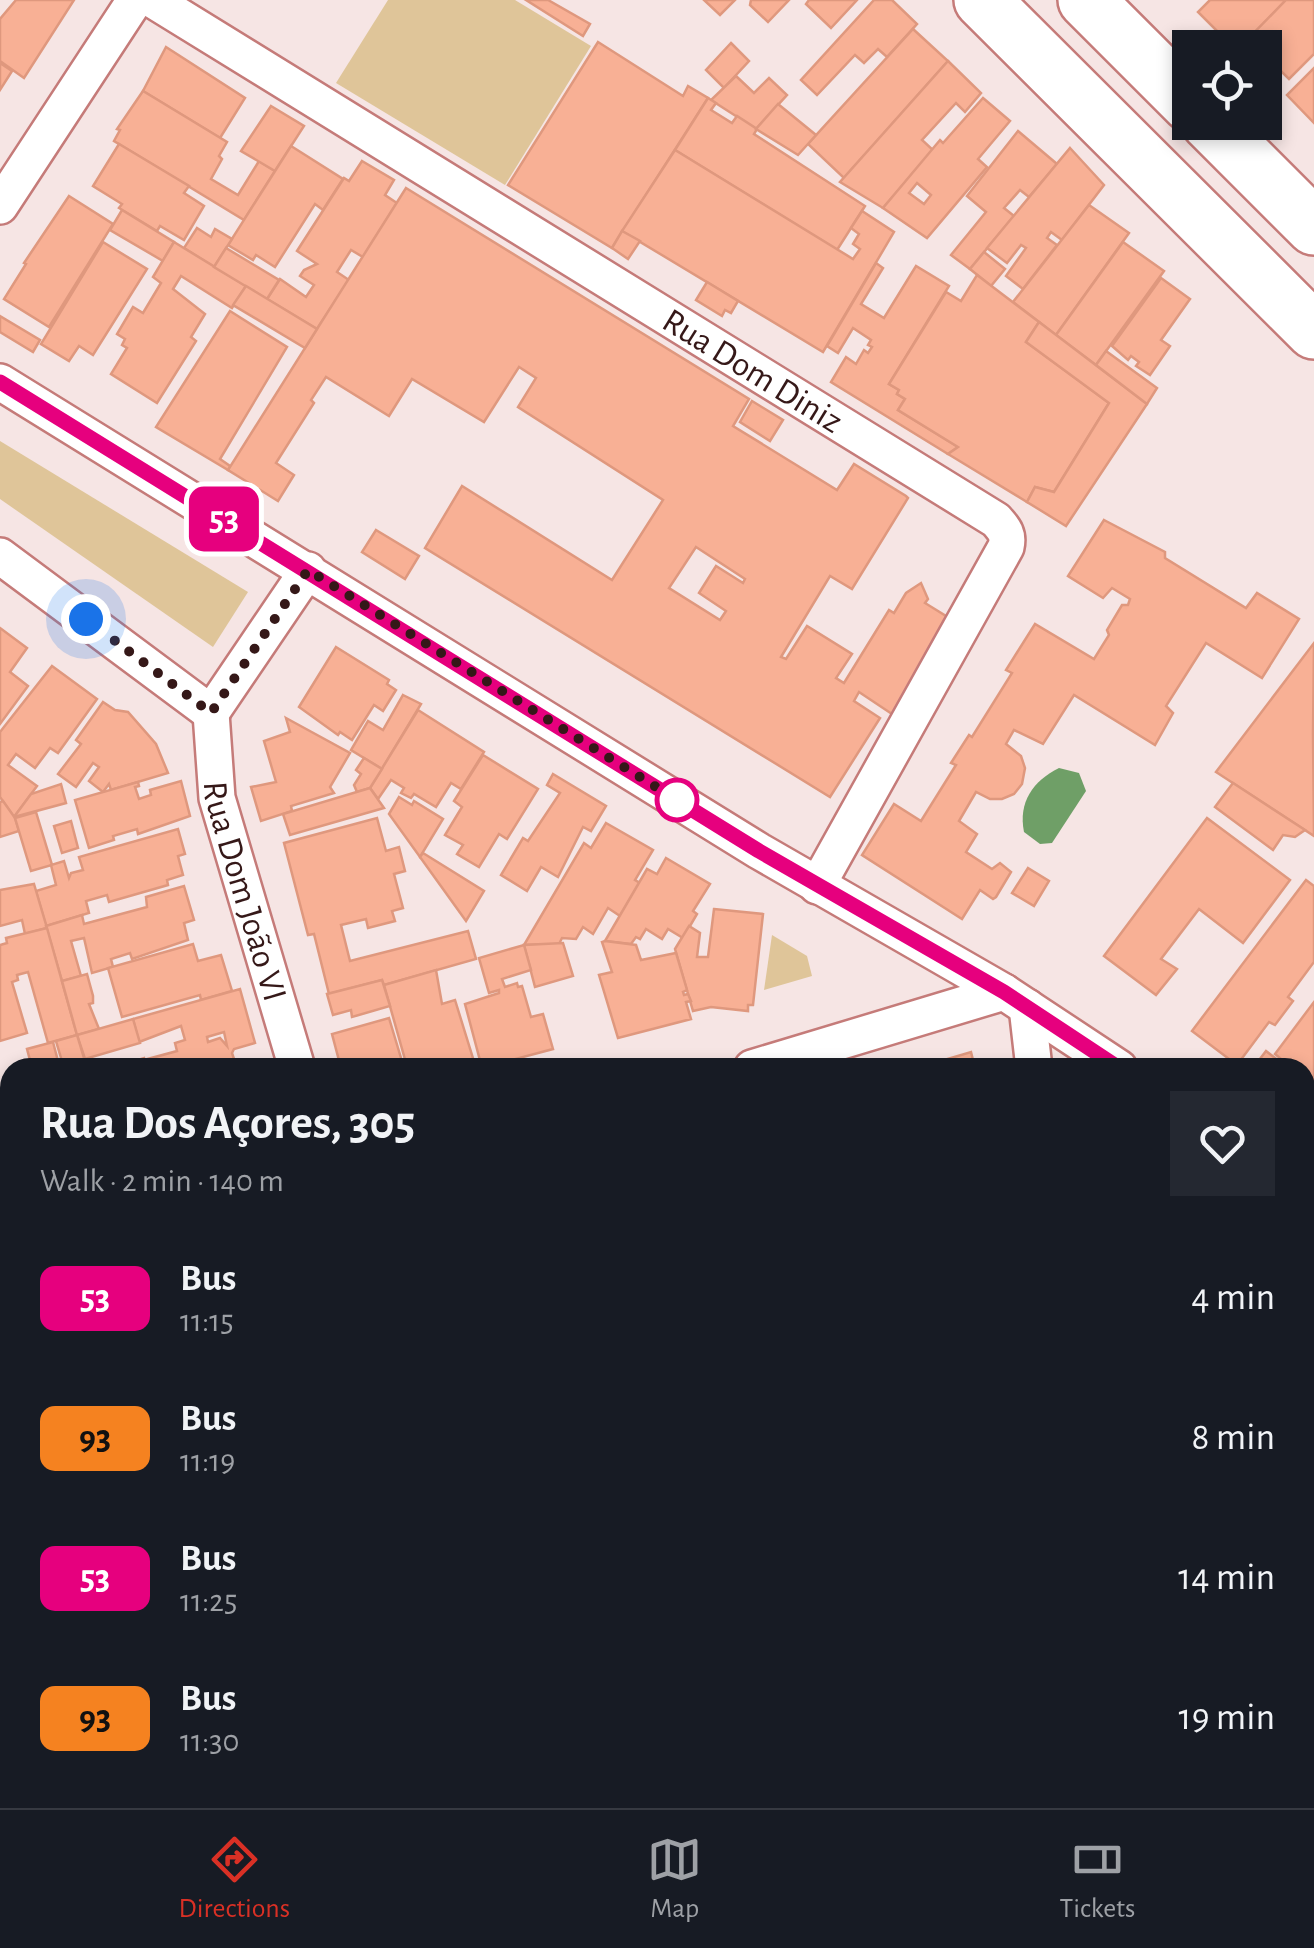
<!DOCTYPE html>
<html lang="en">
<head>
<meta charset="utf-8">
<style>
  :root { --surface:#171b24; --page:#242831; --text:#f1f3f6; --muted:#9ea1a6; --line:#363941; --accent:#d93025 }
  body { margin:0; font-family:"Alegreya Sans",sans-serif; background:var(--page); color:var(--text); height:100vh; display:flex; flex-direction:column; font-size:38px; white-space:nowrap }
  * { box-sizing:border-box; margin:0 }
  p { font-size:32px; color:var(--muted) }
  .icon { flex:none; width:55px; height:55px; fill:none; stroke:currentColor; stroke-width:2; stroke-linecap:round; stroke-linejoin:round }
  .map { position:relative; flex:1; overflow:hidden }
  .drawer { position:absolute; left:0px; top:1058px; width:1315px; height:752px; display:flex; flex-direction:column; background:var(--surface); border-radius:30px 30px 0 0; box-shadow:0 5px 15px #0003 }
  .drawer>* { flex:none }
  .badge { padding:0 20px; border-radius:15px; font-size:35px; line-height:65px }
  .tools { position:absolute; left:1172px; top:30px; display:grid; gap:20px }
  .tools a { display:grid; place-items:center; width:110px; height:110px; border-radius:0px; background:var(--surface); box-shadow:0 5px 15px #0003; font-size:50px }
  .you { position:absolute; width:50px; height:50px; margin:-25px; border:8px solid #fff; border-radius:50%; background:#1a73e8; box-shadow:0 0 0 15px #1a73e833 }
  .map>.badge { position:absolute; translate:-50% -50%; box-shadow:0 0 0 5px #fff }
  .round { display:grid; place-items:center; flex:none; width:105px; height:105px; border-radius:0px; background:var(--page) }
  .overview { display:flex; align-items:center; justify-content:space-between; height:170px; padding:0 40px }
  h1 { font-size:48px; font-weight:600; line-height:75px }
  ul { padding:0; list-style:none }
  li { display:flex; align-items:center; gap:30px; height:140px; padding:0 40px }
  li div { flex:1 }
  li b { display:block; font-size:38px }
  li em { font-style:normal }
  li .badge { min-width:110px; font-weight:700; text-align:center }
  .menu { display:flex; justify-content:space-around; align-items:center; height:140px; border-top:2px solid var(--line); background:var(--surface); font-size:28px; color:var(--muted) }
  .menu a { display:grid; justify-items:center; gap:5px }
  .menu .selected { color:var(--accent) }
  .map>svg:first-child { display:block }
</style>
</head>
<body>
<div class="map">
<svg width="1314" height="1808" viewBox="0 0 1314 1808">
  <rect width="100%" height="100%" fill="#f6e5e4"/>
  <!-- green -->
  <g fill="#dfc599">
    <path d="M388,0H515L591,46L505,185L336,83Z"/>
    <path d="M0,441L248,592L213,647L0,499Z"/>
    <path d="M772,935L807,956L812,976L764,990Z"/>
    <path d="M1305,1213L1314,1218V1299L1305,1302Z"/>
  </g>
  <!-- water -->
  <path fill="#6f9f67" d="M1059,768L1079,773L1086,791L1052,843L1040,844L1024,832C1018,802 1033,781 1059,768Z"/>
  <!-- building -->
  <g fill="#f8b095" stroke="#df987e" stroke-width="2.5" fill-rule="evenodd">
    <path d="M16,0H74L24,78L0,61V19Z"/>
    <path d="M526,0H548L590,24L583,36Z"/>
    <path d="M704,0H735L720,15Z"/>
    <path d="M751,0H789L768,22L750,5Z"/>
    <path d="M809,0H857L831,28L806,4Z"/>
    <path d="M874,0H892L917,24L887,57L878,49L864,63L855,55L817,95L801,80Z"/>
    <path d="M1210,0H1286L1240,48H1234L1198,12Z"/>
    <path d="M1286,0H1314V54L1289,79L1279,69L1271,77L1265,71V48L1240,47Z"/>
    <path d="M913,29L948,61L844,178L808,144Z"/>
    <path d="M598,42L683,96L688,86L708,98L612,248L508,185Z"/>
    <path d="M731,43L749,61L724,88L706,70Z"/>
    <path d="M166,47L245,98L220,138L143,91Z"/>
    <path d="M948,61L981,93L965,112L956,103L922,140L933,150L883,208L840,182Z"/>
    <path d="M0,63L12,71L0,90Z"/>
    <path d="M1314,68V123L1287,95Z"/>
    <path d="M736,76L754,93L769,78L787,95L756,129L711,100Z"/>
    <path d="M143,91L227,142L219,156L222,159L211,179L238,195L259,161L275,171L244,220L114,141L120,130L117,129Z"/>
    <path d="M708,98L716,103L711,110L732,123L737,116L757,129L754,134L865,206L837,250L675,150Z"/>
    <path d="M983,98L1010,121L978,159L987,167L927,238L883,208L940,140L943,143ZM917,183L931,195L924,204L909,193Z"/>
    <path d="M778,104L816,135L798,155L756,129Z"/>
    <path d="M271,106L304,126L275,171L241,151Z"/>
    <path d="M1018,131L1057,164L1029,197L1020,190L1004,208L1014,216L970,269L951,255L986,212L967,196Z"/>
    <path d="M119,144L189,186L184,193L204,206L184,240L160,226L157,231L119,208L122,204L93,186Z"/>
    <path d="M291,146L343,179L323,210L315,204L275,267L256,255L253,260L228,245Z"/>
    <path d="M1070,148L1104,185L1062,240L1051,232L1047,238L1057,245L1023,289L1006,276L1026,248L1021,245L1007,263L987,248Z"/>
    <path d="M675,150L853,259L860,249L853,244L859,234L851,228L862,211L894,232L823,352L622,231Z"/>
    <path d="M362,161L394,180L385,195L397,203L363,257L351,250L337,272L349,280L317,329L267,299L280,279L306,297L314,285L300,276L304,270L317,264L297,251L344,178L349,181Z"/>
    <path d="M406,188L749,399L733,426L837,490L854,464L906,496L908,498L852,589L830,576L781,657L786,659L807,626L852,654L836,678L844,683L889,610L894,613L906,593L921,583L928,599L925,603L954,621L895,716L859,692L854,701L880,718L830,797L425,548L462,486L612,580L663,500L518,407L536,378L519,367L484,422L412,379L389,416L326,377L311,400L314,403L276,463L294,475L278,501L228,470ZM696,547L745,579L743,583L716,566L699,593L726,611L720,620L669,588Z"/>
    <path d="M69,196L113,224L49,327L4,299L26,264L24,263Z"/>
    <path d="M1089,205L1129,233L1056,335L1013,302Z"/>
    <path d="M122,210L174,242L163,261L110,230Z"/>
    <path d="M197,228L211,237L215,229L232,239L214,267L184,248Z"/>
    <path d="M622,231L640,241L628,259L612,248Z"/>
    <path d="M103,242L147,269L93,355L79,346L69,361L41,344Z"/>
    <path d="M174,242L246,286L232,308L181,276L173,289L205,314L191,337L196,341L157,403L111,374L127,348L122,345L125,339L117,334L133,307L143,313L161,283L153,277Z"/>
    <path d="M1123,242L1164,271L1096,365L1056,335Z"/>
    <path d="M226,248L279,280L267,299L214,267Z"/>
    <path d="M984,252L1005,269L991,286L970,269Z"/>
    <path d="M876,263L883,268L861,304L884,318L916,266L949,286L889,384L899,390L897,394L905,399L898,410L958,447L948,454L831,382L846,357L856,364L864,350L868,353L872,347L868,345L871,340L853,328L838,353L827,346Z"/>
    <path d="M977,275L1039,322L1026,342L1109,403L1054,492L1035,487L1027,502L948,454L958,447L898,410L905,399L897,394L899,390L889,384L946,292L961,301Z"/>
    <path d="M1161,278L1190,299L1161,340L1170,346L1150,375L1136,366L1139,362L1131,356L1128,360L1112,346Z"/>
    <path d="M707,282L738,301L731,313L725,310L722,316L696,300Z"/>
    <path d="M246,286L317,329L305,348L233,305Z"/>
    <path d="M230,311L287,347L220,459L230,466L228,470L156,427Z"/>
    <path d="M0,316L40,340L33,352L0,332Z"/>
    <path d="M1039,322L1147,404L1066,526L1027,502L1035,487L1054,492L1109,403L1026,342Z"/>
    <path d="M1106,351L1157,388L1147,404L1096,365Z"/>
    <path d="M752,401L783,420L770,441L740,422Z"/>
    <path d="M1104,520L1165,552V558L1246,608L1257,593L1299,619L1262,678L1206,643L1166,706L1173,713L1155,745L1074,695L1043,744L1014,730L1006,744L1021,756L1025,768L1022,784L1014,794L1002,799H990L976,792L959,821L977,834L966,852L992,869L1000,863L1011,872L996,897L993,899L980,890L962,919L862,855L894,804L921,821L956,765L951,763L969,735L972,737L1012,673L1006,670L1035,624L1094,659L1109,635L1107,630L1122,605H1128L1130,599L1112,588L1103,598L1068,576Z"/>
    <path d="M376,530L419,556L405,579L362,552Z"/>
    <path d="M0,628L27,648L10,672L28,686L0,724Z"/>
    <path d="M1314,643L1313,734L1314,836L1216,772Z"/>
    <path d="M336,647L389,680L387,684L396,690L383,711L374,705L352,740L340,732L338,735L299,707Z"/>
    <path d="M52,666L97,699L58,753L50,748L35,768L16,754L8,765L37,786L14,817L0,797V732Z"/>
    <path d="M403,695L421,704L382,769L351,750L368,721L383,730Z"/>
    <path d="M103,702L115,710L128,712L156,744L168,773L111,790L109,784L103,792L89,781L99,767L93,763L76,787L58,774L81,744L76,740Z"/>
    <path d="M418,710L484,752L461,789L451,783L436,807L414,794L411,798L401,793L404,788L391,780L378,799L370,788Z"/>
    <path d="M286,718L350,753L330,787L334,793L291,806L292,811L261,821L251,787L276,782L264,741L290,732Z"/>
    <path d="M483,755L538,789L507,839L499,834L479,867L457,854L463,845L445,835L462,807L454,801Z"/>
    <path d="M364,758L382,769L370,788L357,792L354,785L361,774L356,770Z"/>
    <path d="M553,774L606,806L591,831L583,827L558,877L541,867L527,891L501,875L523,838L528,841L560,793L547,785Z"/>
    <path d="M181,781L190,816L138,834L137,829L113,836L114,840L89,848L75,800L138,782L139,786L135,787L139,799L151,795L150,790Z"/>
    <path d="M1233,783L1305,830L1295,837L1283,835L1273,850L1215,807Z"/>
    <path d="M61,784L66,803L14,817L31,794Z"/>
    <path d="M370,788L384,808L290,835L283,814Z"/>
    <path d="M399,797L412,805L414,801L443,819L420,857L389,814Z"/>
    <path d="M3,801L15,818L19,831L0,837V802Z"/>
    <path d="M36,812L52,865L31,871L15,818Z"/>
    <path d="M377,818L386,851L399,847L405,871L394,874L403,908L392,911L395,921L368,928L366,919L341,925L350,961L468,931L476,959L384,985L382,980L329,994L314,934L308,935L284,843Z"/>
    <path d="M1207,818L1290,880L1243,943L1199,909L1161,959L1177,969L1156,995L1104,956Z"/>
    <path d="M71,821L78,848L62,853L54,826Z"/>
    <path d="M606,823L653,850L635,880L640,883L620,916L608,908L593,934L583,927L576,939L562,938L559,944L524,945L584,843L591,848Z"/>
    <path d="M178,829L185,854L178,856L183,875L167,880L168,885L109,902L107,895L86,901L89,913L46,926L36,891L56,885L51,865L64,861L69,878L71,873L83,870L79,857Z"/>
    <path d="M423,853L484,891L466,921L420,857Z"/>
    <path d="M666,858L710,884L693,911L697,914L683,938L668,929L662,939L646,929L640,939L636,937L631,944L605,941L647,869L657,874Z"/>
    <path d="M1028,868L1049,881L1034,906L1012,893Z"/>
    <path d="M1306,880L1314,886V962L1288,997L1293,1001L1275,1025L1269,1022L1237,1065L1192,1031Z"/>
    <path d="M34,884L47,928L25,934L22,920L0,926V890Z"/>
    <path d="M184,886L194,920L184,923L188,940L132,959L130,953L111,959L113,967L92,973L84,938L71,941L81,976L62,981L46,926L82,915L84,924L147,907L146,897Z"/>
    <path d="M714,909L763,914L753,1005H748V1011L711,1007L693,1011L675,949L689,926L700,933L697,957H708Z"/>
    <path d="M47,928L77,1035L48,1043L28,972L17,975L18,980L12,982L27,1033L0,1041V945L7,943L6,938Z"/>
    <path d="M605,941L636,945L641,960L676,953L687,990L683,992L684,995L688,994L691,1001L686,1002L691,1019L618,1038L599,975L612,972L602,942Z"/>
    <path d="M563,943L573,976L535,987L524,945Z"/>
    <path d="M193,944L198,961L221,955L232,991L201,1000L200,995L122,1017L108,968Z"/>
    <path d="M524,945L531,970L502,979L505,987L517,983L518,987L522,986L531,1017L543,1014L553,1049L482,1068L465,1004L499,993V990L489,993L479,958Z"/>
    <path d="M436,970L442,1004L455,1000L476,1068H418L416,1060L406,1063L384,985Z"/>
    <path d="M87,974L93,996V1003L89,1004L99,1029L77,1035L62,981Z"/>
    <path d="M382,980L390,1006L352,1017L351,1010L333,1015L327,994Z"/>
    <path d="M240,989L255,1043L234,1049L232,1053L236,1065L146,1068L144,1060L177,1051L175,1043L185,1040L181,1026L139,1042L133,1019ZM224,1032L227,1046L220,1038L208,1042L207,1037Z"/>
    <path d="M1314,1002V1084L1305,1077V1068H1292L1275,1054Z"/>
    <path d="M389,1018L404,1068H341L332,1034Z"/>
    <path d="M133,1019L140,1043L85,1059L77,1035Z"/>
    <path d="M77,1035L87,1068H64L56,1041Z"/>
    <path d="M53,1042L59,1065L32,1068L27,1049Z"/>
    <path d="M1266,1051L1288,1068H1253Z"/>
    <path d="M971,1052L975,1068H917Z"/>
    <path d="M144,1058L146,1068H112Z"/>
    <path d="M2,1099L10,1127V1207L2,1209L7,1223L0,1225Z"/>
    <path d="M1314,1365V1468L1305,1437V1367Z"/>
    <path d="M1314,1537V1561L1306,1563L1305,1539Z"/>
    <path d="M1314,1569V1643L1311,1644L1314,1692L1305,1695V1583L1313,1581L1310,1570Z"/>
    <path d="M10,1795V1800H32L34,1808H0V1798Z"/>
    <path d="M129,1800H208L210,1808H131Z"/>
    <path d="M229,1800H282L258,1807L257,1804L228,1808L231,1807Z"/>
    <path d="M398,1800H437L434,1808H376Z"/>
    <path d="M552,1800H604L606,1808H554Z"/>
    <path d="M624,1800H729L732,1808H626Z"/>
    <path d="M851,1800H908L894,1804L895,1808H853Z"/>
  </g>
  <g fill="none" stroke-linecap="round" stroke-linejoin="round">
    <defs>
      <g id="minor">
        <path id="s1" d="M153,0L996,520C1004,529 1009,534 1006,547L817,886"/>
        <path d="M0,206L135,0"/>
        <path d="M0,382L759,851L1004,992L1119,1068"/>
        <path d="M0,556L211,713L308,570"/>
        <path id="s2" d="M211,713L217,798L297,1068"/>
        <path d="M1027,1007L1034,1068"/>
        <path d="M752,1068L1004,992"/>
        <path d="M1305,1182L1314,1188"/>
        <path d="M0,1280L10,1277"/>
        <path d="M1305,1329L1314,1327"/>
        <path d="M0,1540L10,1576"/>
        <path d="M0,1705L10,1702"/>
        <path d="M1305,1748L1314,1746"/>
        <path d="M74,1800L76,1808"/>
        <path d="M1240,1800L1242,1808"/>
        <path d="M1096,1808L1124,1800"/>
      </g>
      <g id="primary">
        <path d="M982,0L1314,331"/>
        <path d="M1086,0L1190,104"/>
        <path d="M1209,122L1314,227"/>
      </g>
    </defs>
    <!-- minor casing -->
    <use href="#minor" stroke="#c57b79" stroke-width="40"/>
    <!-- primary casing -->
    <use href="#primary" stroke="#c57b79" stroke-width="60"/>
    <!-- minor -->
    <use href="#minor" stroke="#fff" stroke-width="35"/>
    <!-- primary -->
    <use href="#primary" stroke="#fff" stroke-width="55"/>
  </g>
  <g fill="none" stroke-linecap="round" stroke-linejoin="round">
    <defs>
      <path id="line" d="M0,382L759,851L1004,992L1119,1068"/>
    </defs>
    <!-- line casing -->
    <use href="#line" stroke="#fff" stroke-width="22"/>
    <!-- line -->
    <use href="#line" stroke="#e6007e" stroke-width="15"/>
    <!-- walk -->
    <path stroke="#351818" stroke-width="10" stroke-dasharray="0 18" d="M86,619L211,713L308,570L677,800"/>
  </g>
  <!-- markers -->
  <circle fill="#fff" stroke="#e6007e" stroke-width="5" cx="677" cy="800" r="20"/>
  <g text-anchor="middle" stroke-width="9" stroke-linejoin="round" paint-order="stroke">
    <!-- street labels -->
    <g font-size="35" fill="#351818" stroke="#f6e5e4">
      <text dy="12" stroke="none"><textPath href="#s1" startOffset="705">Rua Dom Diniz</textPath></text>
      <text dy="12" stroke="none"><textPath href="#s2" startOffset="182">Rua Dom João VI</textPath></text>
    </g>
  </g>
</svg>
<div class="tools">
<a><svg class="icon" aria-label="locate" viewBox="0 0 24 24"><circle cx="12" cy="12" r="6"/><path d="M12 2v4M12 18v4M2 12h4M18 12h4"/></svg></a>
</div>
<div class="you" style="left:86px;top:619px"></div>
<b class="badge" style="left:224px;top:519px;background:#e6007e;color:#fff">53</b>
<section class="drawer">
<div class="overview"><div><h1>Rua Dos Açores, 305</h1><p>Walk · 2 min · 140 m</p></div><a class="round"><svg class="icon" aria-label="heart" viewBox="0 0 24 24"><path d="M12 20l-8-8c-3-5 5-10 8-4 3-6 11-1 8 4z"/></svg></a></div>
<ul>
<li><span class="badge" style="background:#e6007e;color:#fff">53</span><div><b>Bus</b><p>11:15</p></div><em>4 min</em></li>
<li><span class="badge" style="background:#f58220;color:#111">93</span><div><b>Bus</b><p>11:19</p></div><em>8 min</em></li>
<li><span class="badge" style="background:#e6007e;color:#fff">53</span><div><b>Bus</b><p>11:25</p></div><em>14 min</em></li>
<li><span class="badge" style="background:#f58220;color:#111">93</span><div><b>Bus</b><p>11:30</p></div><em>19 min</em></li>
</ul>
</section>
</div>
<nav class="menu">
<a class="selected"><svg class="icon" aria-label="directions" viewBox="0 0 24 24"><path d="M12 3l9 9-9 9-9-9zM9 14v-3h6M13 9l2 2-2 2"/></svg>Directions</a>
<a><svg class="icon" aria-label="map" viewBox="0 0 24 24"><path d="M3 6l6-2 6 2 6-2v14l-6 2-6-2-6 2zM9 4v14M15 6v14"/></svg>Map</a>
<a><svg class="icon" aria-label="tickets" viewBox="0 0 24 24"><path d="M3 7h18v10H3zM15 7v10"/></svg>Tickets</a>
</nav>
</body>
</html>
